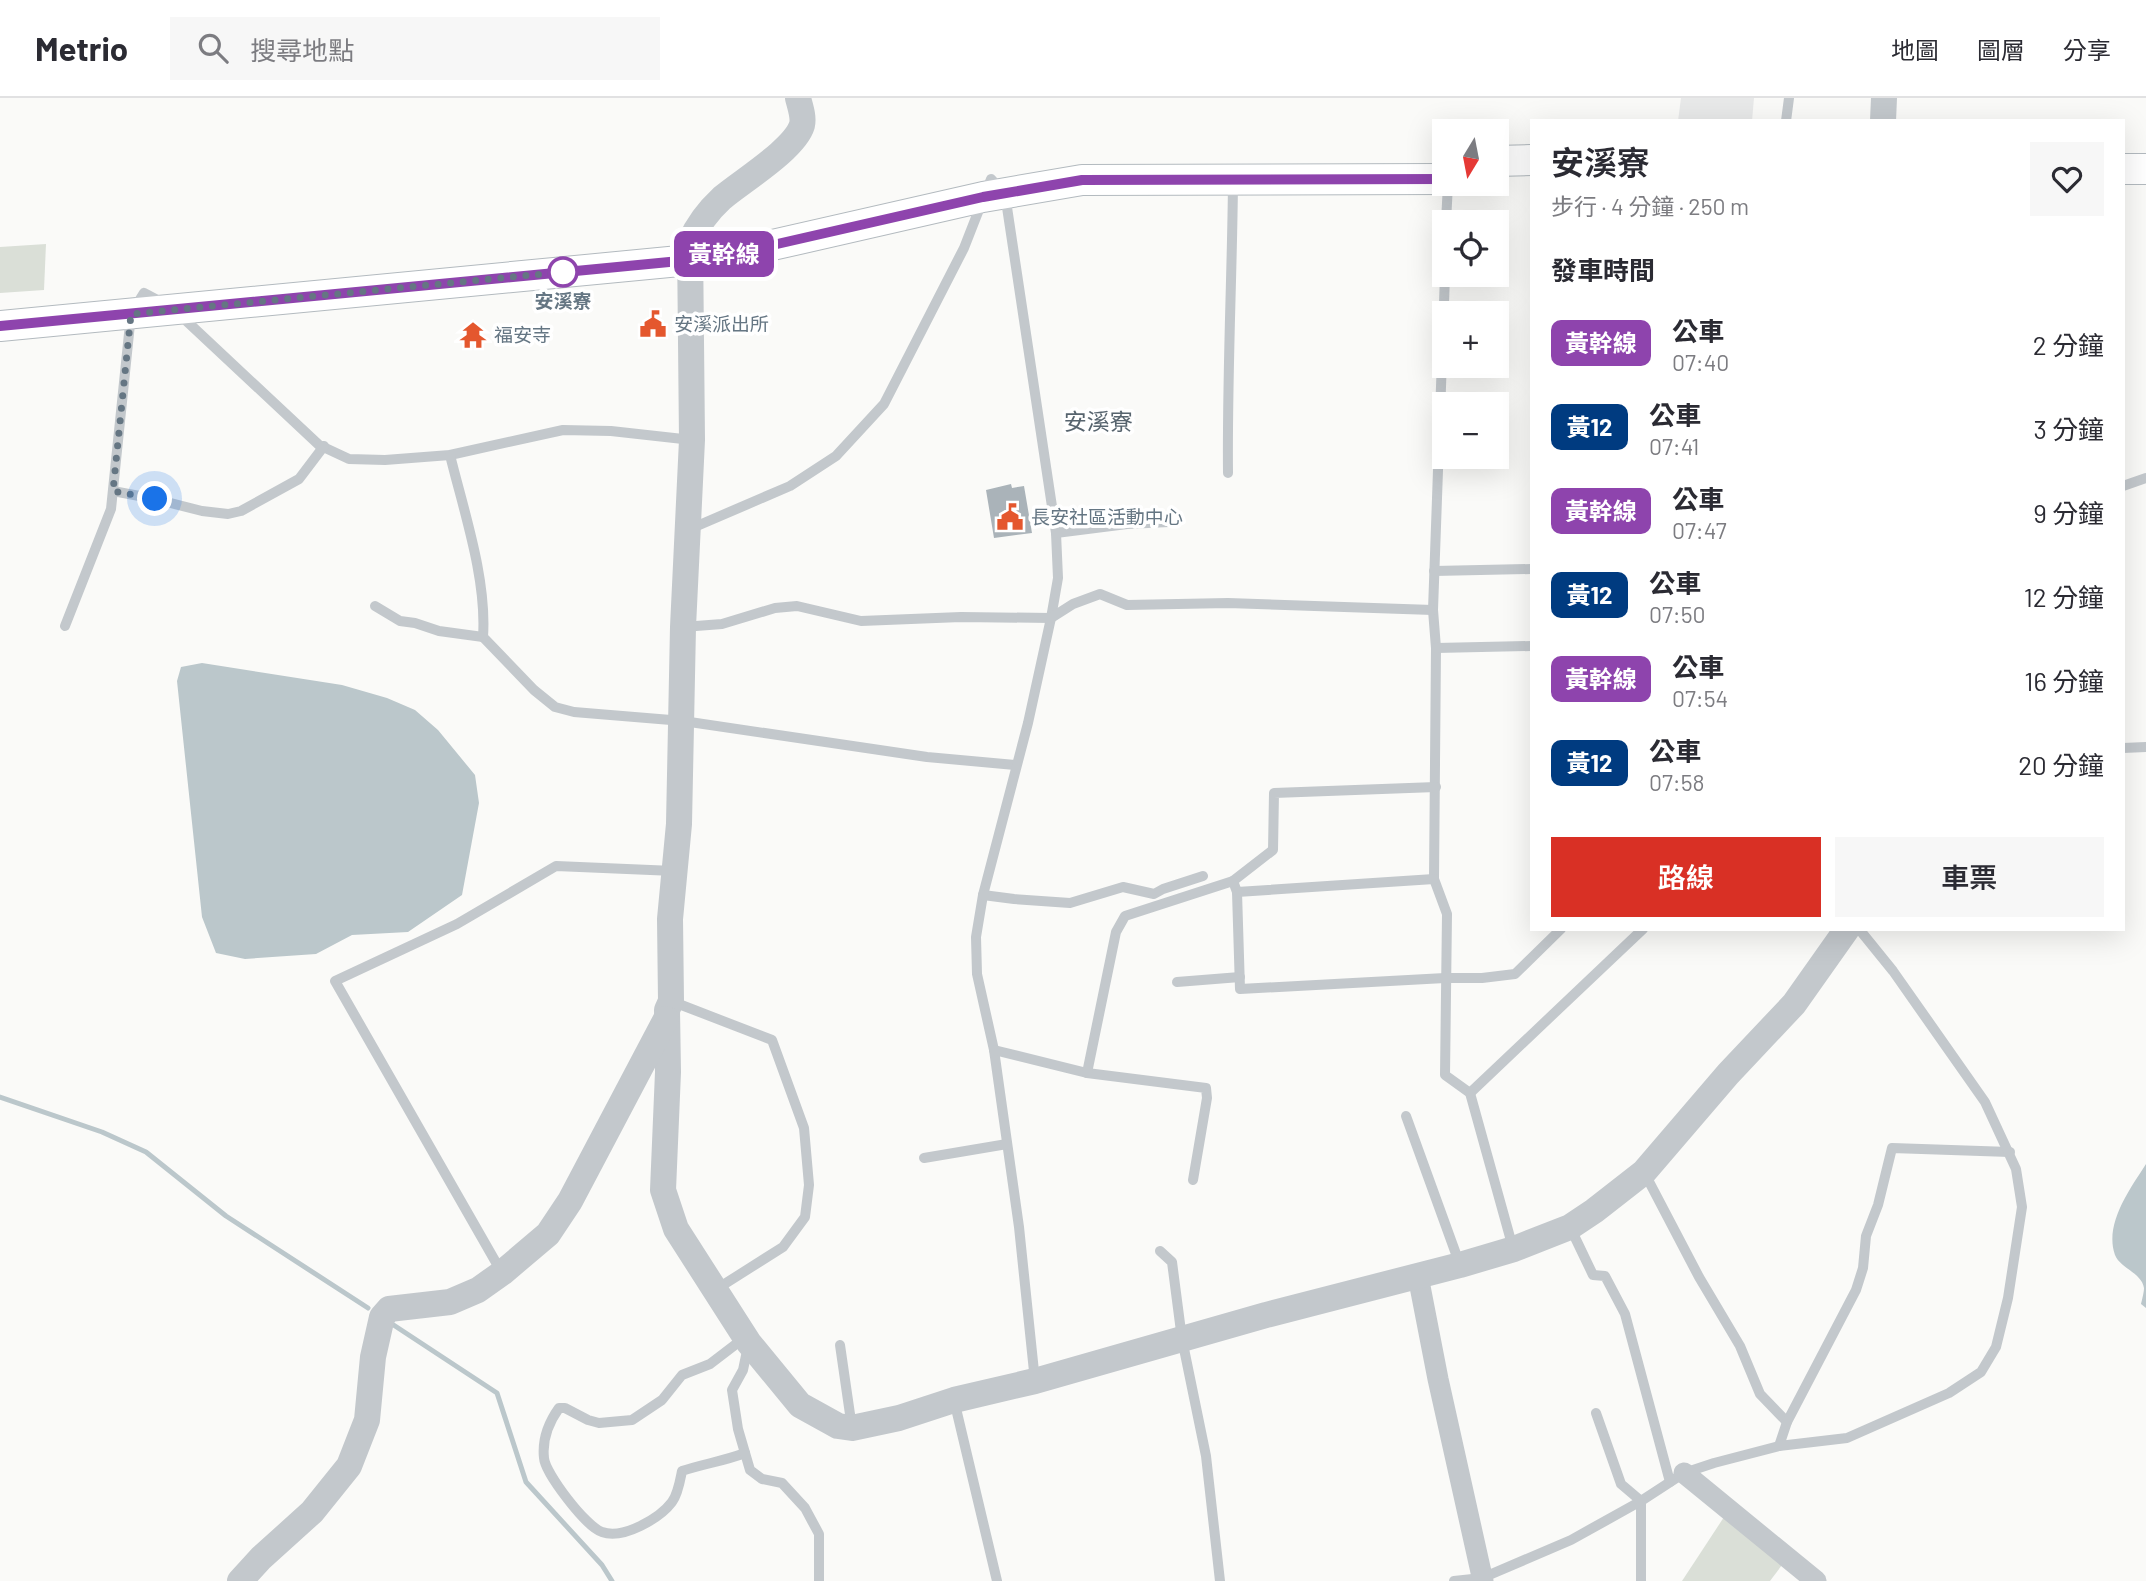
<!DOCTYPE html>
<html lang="zh-TW">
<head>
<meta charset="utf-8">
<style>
  :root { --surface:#fff; --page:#f7f7f7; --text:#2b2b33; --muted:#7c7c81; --line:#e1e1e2; --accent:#d93025 }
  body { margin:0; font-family:Barlow,"Noto Sans TC",sans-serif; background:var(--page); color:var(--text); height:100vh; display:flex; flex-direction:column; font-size:26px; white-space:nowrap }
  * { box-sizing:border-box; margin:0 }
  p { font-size:23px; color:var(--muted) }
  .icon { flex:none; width:38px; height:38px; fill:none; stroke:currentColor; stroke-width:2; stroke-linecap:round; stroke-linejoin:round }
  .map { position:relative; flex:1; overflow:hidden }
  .side { position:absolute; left:1530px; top:21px; width:595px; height:812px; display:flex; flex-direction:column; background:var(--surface); border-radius:0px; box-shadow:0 7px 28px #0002 }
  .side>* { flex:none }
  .badge { padding:0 14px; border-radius:10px; font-size:24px; line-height:46px }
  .needle { width:46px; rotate:190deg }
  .tools { position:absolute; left:1432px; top:21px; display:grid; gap:14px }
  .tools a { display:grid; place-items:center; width:77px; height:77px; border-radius:0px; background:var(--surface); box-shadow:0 7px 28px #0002; font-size:35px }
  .you { position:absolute; width:35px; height:35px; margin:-18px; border:5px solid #fff; border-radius:50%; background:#1a73e8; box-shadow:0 0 0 10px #1a73e833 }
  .map>.badge { position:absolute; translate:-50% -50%; box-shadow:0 0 0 4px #fff }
  h2 { padding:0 21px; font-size:26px; line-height:63px }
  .round { display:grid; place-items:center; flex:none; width:74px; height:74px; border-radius:0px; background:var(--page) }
  .summary { display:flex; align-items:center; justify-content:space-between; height:119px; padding:0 21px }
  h1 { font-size:33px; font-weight:600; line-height:52px }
  .action { display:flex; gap:14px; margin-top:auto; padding:14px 21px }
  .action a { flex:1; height:80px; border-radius:0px; background:var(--accent); color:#fff; font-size:28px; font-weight:600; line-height:80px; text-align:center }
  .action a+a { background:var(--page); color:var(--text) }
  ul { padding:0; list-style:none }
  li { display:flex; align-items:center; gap:21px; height:84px; padding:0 21px }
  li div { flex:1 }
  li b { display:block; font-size:26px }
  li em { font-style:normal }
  li .badge { min-width:77px; font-weight:700; text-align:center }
  header { display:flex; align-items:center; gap:42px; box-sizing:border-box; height:98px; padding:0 35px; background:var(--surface); border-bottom:2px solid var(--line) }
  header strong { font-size:33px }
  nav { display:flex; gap:38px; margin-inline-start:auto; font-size:24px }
  .search { width:490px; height:63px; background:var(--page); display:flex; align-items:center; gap:18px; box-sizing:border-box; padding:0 24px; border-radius:0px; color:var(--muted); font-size:26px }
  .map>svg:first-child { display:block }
</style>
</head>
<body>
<header>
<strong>Metrio</strong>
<div class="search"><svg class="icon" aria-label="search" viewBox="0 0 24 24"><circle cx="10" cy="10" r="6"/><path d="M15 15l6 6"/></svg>搜尋地點</div>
<nav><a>地圖</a><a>圖層</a><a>分享</a></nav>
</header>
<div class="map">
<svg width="2146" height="1483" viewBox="0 0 2146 1483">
  <rect width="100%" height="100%" fill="#fafaf8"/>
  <!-- built -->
  <path fill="#e8e9e9" d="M1681,0H1754L1752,23H1678Z"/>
  <!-- green -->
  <g fill="#dadfd7">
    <path d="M46,146L44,192L0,195V149Z"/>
    <path d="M1726,1416L1785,1463L1770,1483H1682Z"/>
  </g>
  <!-- water -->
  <g fill="#bbc7cb">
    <path d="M202,565L342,587L387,600L415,612L438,632L475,677L479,705L462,797L408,834L352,837L316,856L245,861L216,855L202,819L177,583L181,569Z"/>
    <path d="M2146,1066V1210L2141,1206C2142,1202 2144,1194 2144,1190C2142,1175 2120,1170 2115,1157C2104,1126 2130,1091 2146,1066Z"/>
  </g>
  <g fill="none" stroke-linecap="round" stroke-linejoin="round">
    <!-- stream -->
    <g stroke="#bbc7cb" stroke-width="5">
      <path d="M0,999L102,1034L146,1054L226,1118L368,1210"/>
      <path d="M389,1224L497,1295L526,1384L602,1467L612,1483"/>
    </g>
  </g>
  <!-- building -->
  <path fill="#aab3b9" d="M1011,386L1012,390L1024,388L1032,435L994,440L986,392Z"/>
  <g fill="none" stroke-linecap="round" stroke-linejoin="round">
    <defs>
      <g id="secondary">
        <path d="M1496,63L1531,62"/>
        <path d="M2123,71H2146"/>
        <path d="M0,228L690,162L764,149L983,99L1082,82L1444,81"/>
      </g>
    </defs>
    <!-- secondary casing -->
    <use href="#secondary" stroke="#b3babf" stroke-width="32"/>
    <!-- service -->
    <g stroke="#c3c8cc" stroke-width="10">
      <path d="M1786,23L1789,0"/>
      <path d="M1446,124L1448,86"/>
      <path d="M1445,177L1433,512L1436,550L1434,781L1447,816L1445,977L1470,995L1513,1150"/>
      <path d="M179,216L319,347L349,361L385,362L450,357L563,332L611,333L692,342"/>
      <path d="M450,357C464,414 487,481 483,539L534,592L555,609L574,614L683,623L927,659L1015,667"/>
      <path d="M1228,375C1227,278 1232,182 1233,85"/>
      <path d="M2123,388L2146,380"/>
      <path d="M113,393L155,401L202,413L228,416L241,413L299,381L324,348"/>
      <path d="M690,431L790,388L836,358L884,306L964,150L991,81L1005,96L1056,435L1058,480L1051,520L1028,625L983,797L976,839L977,876L994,952L1019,1129L1035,1283"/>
      <path d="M1056,435L1127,426L1169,424"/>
      <path d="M1434,473L1531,471"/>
      <path d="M375,508L400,523L415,525L439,533L483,539"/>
      <path d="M65,528L111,411L131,216L144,195L163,205"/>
      <path d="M683,529L722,526L775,510L797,508L861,523L961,519L1051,520L1073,506L1100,496L1127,507L1228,505L1433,512"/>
      <path d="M1436,550L1531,548"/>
      <path d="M2123,650L2146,649"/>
      <path d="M1434,781L1237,794L1240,891L1445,880H1482L1515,876L1561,831"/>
      <path d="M1233,783L1273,752L1274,695L1436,689"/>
      <path d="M983,797L1014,801L1070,805L1123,789L1154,796L1163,791L1203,778"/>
      <path d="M1177,884L1240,879"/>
      <path d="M671,903L772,942L804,1030L809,1087L805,1119L783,1149L715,1192"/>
      <path d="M994,952L1087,975L1206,990L1207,1000L1193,1082"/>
      <path d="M1087,975L1116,834L1125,818L1233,783L1237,794"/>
      <path d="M1470,995L1643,831"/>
      <path d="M1406,1018L1460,1167"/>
      <path d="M924,1060L1007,1046"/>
      <path d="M1644,1074L1699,1179L1740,1248L1760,1296L1787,1324"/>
      <path d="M1570,1129L1593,1177L1605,1178L1625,1216L1670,1384"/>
      <path d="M1160,1153L1172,1164L1182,1241L1206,1358L1220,1483"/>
      <path d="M502,1175L335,883L457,826L556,768L674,773"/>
      <path d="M744,1240L710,1266L682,1277L662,1302L632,1322L599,1325L588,1322L565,1310H559C549,1324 542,1342 544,1360C545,1375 586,1429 602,1434C623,1442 660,1420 672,1404C678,1396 680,1383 682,1373C703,1366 724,1363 745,1355"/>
      <path d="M840,1247L852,1330"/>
      <path d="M748,1248L743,1272L732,1292L738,1331L750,1372L762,1381L782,1385L805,1410L819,1436V1483"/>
      <path d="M954,1302L997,1483"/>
      <path d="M1596,1315L1621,1386L1641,1403V1483"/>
      <path d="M1779,1348L1787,1324L1856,1192L1863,1170L1866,1138L1878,1107L1892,1050L2010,1054"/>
      <path d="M1454,1483L1482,1480L1571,1442L1641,1403L1684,1375L1714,1365L1779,1348L1847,1340L1949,1295L1981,1274L1996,1249L2008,1200L2022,1109L2016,1071L1985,1004L1893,873L1859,831"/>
    </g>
    <!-- minor -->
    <g stroke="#c3c8cc" stroke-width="21">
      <path d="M1418,1178L1438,1281L1483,1483"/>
      <path d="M1684,1375L1816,1483"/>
    </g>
    <!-- tertiary -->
    <g stroke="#c3c8cc" stroke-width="26">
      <path d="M798,0C800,8 804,19 802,27C795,51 742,83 722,100C709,112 697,128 690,144L692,342L683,529L679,726L670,821L671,903L667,912L668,974L663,1092L676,1131L749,1245L800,1307L838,1328L852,1330L899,1320L954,1302L1035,1283L1266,1217L1460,1167L1514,1151L1570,1129L1594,1113L1644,1074L1728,976L1794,906L1847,831"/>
      <path d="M1883,23L1884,0"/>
      <path d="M240,1483L261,1460L312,1414L349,1368L367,1322L373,1259L382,1219L389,1211L450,1204L478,1192L502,1175L548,1136L570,1103L666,921"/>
    </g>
    <!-- secondary -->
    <use href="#secondary" stroke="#fff" stroke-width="30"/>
  </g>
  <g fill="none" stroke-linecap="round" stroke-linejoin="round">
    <defs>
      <path id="line" d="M0,228L690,162L764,149L983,99L1082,82L1444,81"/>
    </defs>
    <!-- line casing -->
    <use href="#line" stroke="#fff" stroke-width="16"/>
    <!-- line -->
    <use href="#line" stroke="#8e44ad" stroke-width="10"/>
    <!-- walk -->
    <path stroke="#657683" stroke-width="7" stroke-dasharray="0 12.6" d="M155,401L113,393L131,216L563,174"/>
  </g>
  <!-- icons -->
  <defs>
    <symbol id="civic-bare" viewBox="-9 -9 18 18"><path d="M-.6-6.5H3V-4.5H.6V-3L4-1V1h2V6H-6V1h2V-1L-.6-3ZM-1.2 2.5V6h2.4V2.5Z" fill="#e4572e" stroke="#fff" stroke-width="2.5" paint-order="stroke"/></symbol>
    <symbol id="temple-bare" viewBox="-9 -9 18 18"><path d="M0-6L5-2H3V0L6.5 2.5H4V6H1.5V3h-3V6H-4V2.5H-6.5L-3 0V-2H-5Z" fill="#e4572e" stroke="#fff" stroke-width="2.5" paint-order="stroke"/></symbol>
  </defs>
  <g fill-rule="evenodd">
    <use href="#civic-bare" x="634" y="207" width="38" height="38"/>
    <use href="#temple-bare" x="454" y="218" width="38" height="38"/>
    <use href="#civic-bare" x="991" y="400" width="38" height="38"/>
  </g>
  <!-- markers -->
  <circle fill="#fff" stroke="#8e44ad" stroke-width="3.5" cx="563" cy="174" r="14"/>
  <g text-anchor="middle" stroke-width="7" stroke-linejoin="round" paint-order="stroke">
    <!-- stop labels -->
    <g font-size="19" font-weight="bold" fill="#657683" stroke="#fff">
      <text x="563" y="210">安溪寮</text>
    </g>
    <!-- poi labels -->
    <g font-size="19" fill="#657683" stroke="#fff" text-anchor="start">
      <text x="674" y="233">安溪派出所</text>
      <text x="494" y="244">福安寺</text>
      <text x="1031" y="426">長安社區活動中心</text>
    </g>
    <!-- quarter labels -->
    <g font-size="23" fill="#57646e" stroke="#fff">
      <text x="1098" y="332">安溪寮</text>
    </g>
  </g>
</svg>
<div class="tools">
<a><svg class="needle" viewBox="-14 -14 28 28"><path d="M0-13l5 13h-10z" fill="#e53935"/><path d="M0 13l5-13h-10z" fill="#7c7c81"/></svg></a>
<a><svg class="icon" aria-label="locate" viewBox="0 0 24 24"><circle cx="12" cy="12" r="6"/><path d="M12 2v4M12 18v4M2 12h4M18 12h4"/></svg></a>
<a>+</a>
<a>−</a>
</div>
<div class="you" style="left:155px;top:401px"></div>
<b class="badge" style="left:724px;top:156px;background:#8e44ad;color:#fff">黃幹線</b>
<section class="side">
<div class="summary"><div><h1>安溪寮</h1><p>步行 · 4 分鐘 · 250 m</p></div><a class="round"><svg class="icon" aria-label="heart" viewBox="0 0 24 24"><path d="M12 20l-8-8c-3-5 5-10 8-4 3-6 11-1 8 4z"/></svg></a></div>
<h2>發車時間</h2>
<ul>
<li><span class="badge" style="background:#8e44ad;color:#fff">黃幹線</span><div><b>公車</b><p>07:40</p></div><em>2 分鐘</em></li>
<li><span class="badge" style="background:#003b80;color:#fff">黃12</span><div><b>公車</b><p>07:41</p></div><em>3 分鐘</em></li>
<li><span class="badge" style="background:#8e44ad;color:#fff">黃幹線</span><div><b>公車</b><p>07:47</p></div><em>9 分鐘</em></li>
<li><span class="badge" style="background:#003b80;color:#fff">黃12</span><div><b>公車</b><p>07:50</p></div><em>12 分鐘</em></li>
<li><span class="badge" style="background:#8e44ad;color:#fff">黃幹線</span><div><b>公車</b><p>07:54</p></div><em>16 分鐘</em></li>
<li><span class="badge" style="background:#003b80;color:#fff">黃12</span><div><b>公車</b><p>07:58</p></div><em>20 分鐘</em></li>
</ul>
<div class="action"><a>路線</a><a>車票</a></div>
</section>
</div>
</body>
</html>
